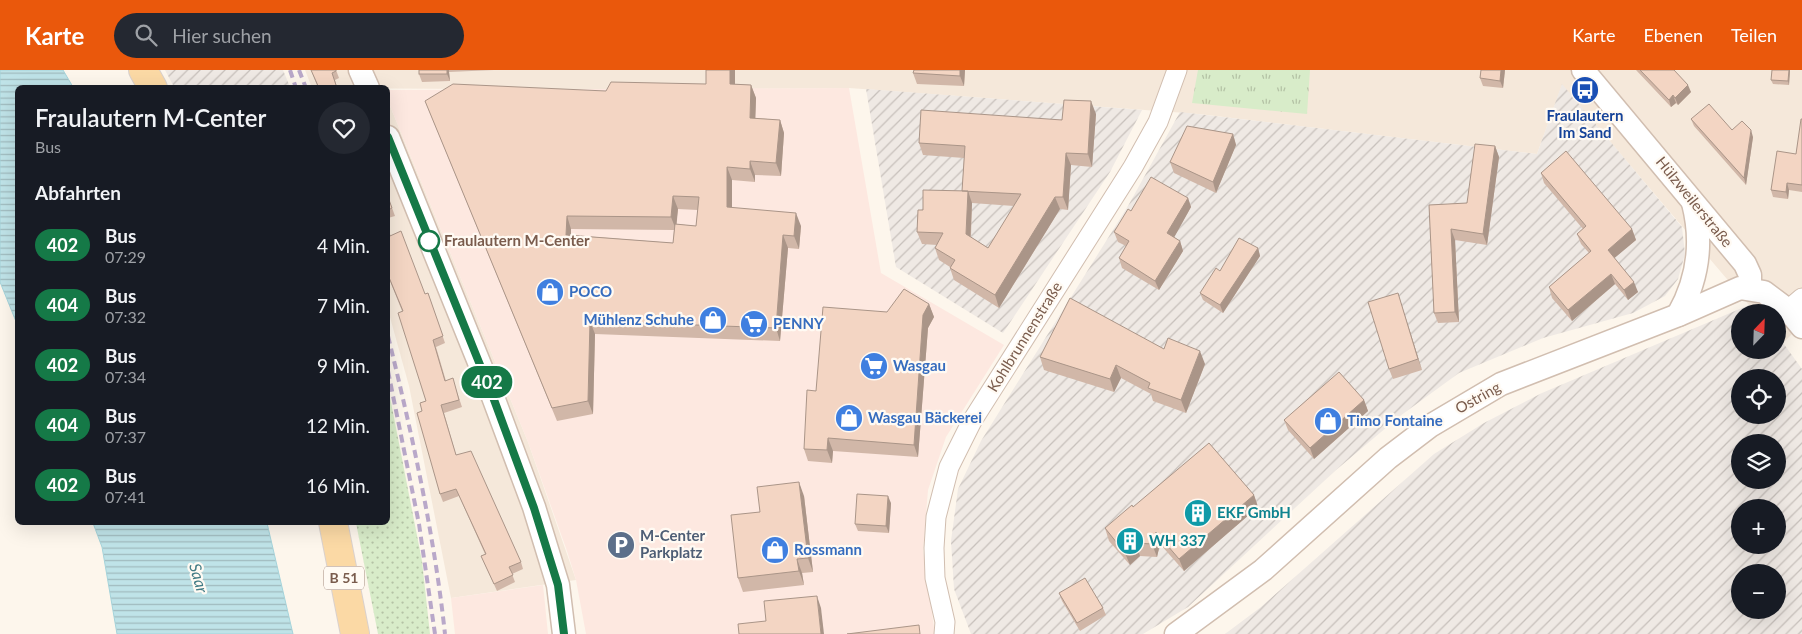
<!DOCTYPE html>
<html lang="de">
<head>
<meta charset="utf-8">
<style>
  :root { --surface:#171b24; --page:#242831; --text:#f1f3f6; --muted:#9ea1a6; --accent:#ea580c }
  body { margin:0; font-family:Lato,sans-serif; background:var(--page); color:var(--text); height:100vh; display:flex; flex-direction:column; font-size:19px; white-space:nowrap }
  * { box-sizing:border-box; margin:0 }
  p { font-size:16px; color:var(--muted) }
  .icon { flex:none; width:28px; height:28px; fill:none; stroke:currentColor; stroke-width:2; stroke-linecap:round; stroke-linejoin:round }
  .map { position:relative; flex:1; overflow:hidden }
  .drawer { position:absolute; left:15px; top:15px; width:375px; height:440px; display:flex; flex-direction:column; background:var(--surface); border-radius:8px; box-shadow:0 5px 20px #0002 }
  .drawer>* { flex:none }
  .badge { padding:0 10px; border-radius:16px; font-size:18px; line-height:32px }
  .needle { width:32px; rotate:23deg }
  .buttons { position:absolute; left:1731px; top:234px; display:grid; gap:10px }
  .buttons a { display:grid; place-items:center; width:55px; height:55px; border-radius:50%; background:var(--surface); box-shadow:0 5px 20px #0002; font-size:25px }
  .map>.badge { position:absolute; translate:-50% -50%; box-shadow:0 0 0 2px #fff }
  h2 { padding:0 20px; font-size:19px; line-height:45px }
  .round { display:grid; place-items:center; flex:none; width:52px; height:52px; border-radius:26px; background:var(--page) }
  .summary { display:flex; align-items:center; justify-content:space-between; height:85px; padding:0 20px }
  h1 { font-size:24px; font-weight:600; line-height:38px }
  ul { padding:0; list-style:none }
  li { display:flex; align-items:center; gap:15px; height:60px; padding:0 20px }
  li div { flex:1 }
  li b { display:block; font-size:19px }
  li em { font-style:normal }
  li .badge { min-width:55px; font-weight:700; text-align:center }
  header { display:flex; align-items:center; gap:30px; box-sizing:border-box; height:70px; padding:0 25px; background:var(--accent); color:#fff }
  header strong { font-size:24px }
  nav { display:flex; gap:28px; margin-inline-start:auto; font-size:18px }
  .search { width:350px; height:45px; background:var(--page); display:flex; align-items:center; gap:12px; box-sizing:border-box; padding:0 18px; border-radius:28px; color:var(--muted); font-size:19px }
  .map>svg:first-child { display:block }
</style>
</head>
<body>
<header>
<strong>Karte</strong>
<div class="search"><svg class="icon" aria-label="search" viewBox="0 0 24 24"><circle cx="10" cy="10" r="6"/><path d="M15 15l6 6"/></svg>Hier suchen</div>
<nav><a>Karte</a><a>Ebenen</a><a>Teilen</a></nav>
</header>
<div class="map">
<svg width="1802" height="564" viewBox="0 0 1802 564">
  <defs>
    <pattern id="industrial-furrows" width="10" height="10" patternUnits="userSpaceOnUse" patternTransform="scale(1.25)"><rect width="10" height="10" fill="#efe9e4"/><path d="M-1 1l2-2M0 10L10 0M9 11l2-2" fill="none" stroke="#c7c0bb"/></pattern>
    <pattern id="grass-dots" width="8" height="8" patternUnits="userSpaceOnUse" patternTransform="scale(1.25)"><rect width="8" height="8" fill="#d8ecc9"/><path d="M2 2h.1M6 6h.1" fill="none" stroke="#b4c2a5" stroke-width="1.8" stroke-linecap="round"/></pattern>
    <pattern id="park-tufts" width="24" height="20" patternUnits="userSpaceOnUse" patternTransform="scale(1.25)"><rect width="24" height="20" fill="#d8ecc9"/><path d="M3 7l-1-3M5 7V3M7 7l1-3M15 17l-1-3M17 17v-4M19 17l1-3" fill="none" stroke="#b4c2a5"/></pattern>
    <pattern id="water-rules" width="6" height="5" patternUnits="userSpaceOnUse" patternTransform="scale(1.25)"><rect width="6" height="5" fill="#bfe3e8"/><path d="M0 2.5h6" fill="none" stroke="#a0bbbe"/></pattern>
  </defs>
  <rect width="100%" height="100%" fill="#fdf6ec"/>
  <!-- residential -->
  <g fill="#f5e8da">
    <path d="M305,0H1802V254L1784,272L1778,266V242H1756L1749,235L1562,15L1537,84L1199,44L849,18L609,20L312,18Z"/>
    <path d="M388,31L528,372L576,510L451,528L409,316L388,240Z"/>
  </g>
  <!-- commercial -->
  <g fill="#fde8e0">
    <path d="M849,18L881,203L1004,275L946,367L928,420L923,481L935,564H586L576,510L567,481L528,372L388,31V20Z"/>
    <path d="M543,515L548,564H455L451,528Z"/>
  </g>
  <!-- industrial -->
  <g fill="url(#industrial-furrows)" fill-rule="evenodd">
    <path d="M165,0H283L290,17H174Z"/>
    <path d="M1562,14L1682,157L1685,184L1678,209L1665,226L1633,243L1543,268L1459,303L1400,346L1336,400L1188,537L1143,564H971L954,519L951,471L958,419L981,371L1128,136L1180,42L1537,84Z"/>
    <path d="M866,19L1142,40L1110,102L1003,263L896,197Z"/>
    <path d="M1749,235L1756,242H1740V280H1778V266L1802,299V564H1225L1261,537L1434,384L1484,353L1542,323ZM1740,308H1778V345H1740ZM1740,372H1778V410H1740ZM1740,438H1778V475H1740ZM1740,502H1778V540H1740Z"/>
  </g>
  <!-- grass -->
  <path fill="url(#grass-dots)" d="M388,317L422,491L430,564H378L356,453L388,452Z"/>
  <!-- park -->
  <path fill="url(#park-tufts)" d="M1198,0H1310L1307,44L1192,33Z"/>
  <!-- water -->
  <g fill="url(#water-rules)" stroke="#a5d3da">
    <path d="M0,0H63L73,17L18,18L17,254L0,212Z"/>
    <path d="M93,453H267L293,564H117L102,477Z"/>
  </g>
  <g fill="none" stroke-linecap="round" stroke-linejoin="round">
    <defs>
      <g id="minor">
        <path d="M1788,240L1802,228"/>
        <path d="M944,564L945,552L935,508L934,478L936,447L949,397L972,351L1133,97L1158,52L1177,0"/>
      </g>
      <g id="tertiary">
        <path d="M360,0L368,18"/>
        <path d="M1583,0L1745,194L1750,205V218"/>
        <path d="M388,67L493,327L534,437L558,515L564,564"/>
        <path d="M1678,245C1698,210 1703,172 1693,133"/>
        <path d="M1176,564L1263,500L1388,388L1430,356L1501,314L1681,244L1740,218L1764,222L1788,240L1802,257"/>
      </g>
      <g id="primary">
        <path d="M143,0L153,18"/>
        <path d="M333,452L355,564"/>
      </g>
    </defs>
    <!-- minor casing -->
    <use href="#minor" stroke="#d1beb0" stroke-width="21"/>
    <!-- tertiary casing -->
    <use href="#tertiary" stroke="#d1beb0" stroke-width="25"/>
    <!-- primary casing -->
    <use href="#primary" stroke="#dad1cd" stroke-width="30"/>
    <!-- minor -->
    <use href="#minor" stroke="#fff" stroke-width="19"/>
    <!-- tertiary -->
    <use href="#tertiary" stroke="#fff" stroke-width="22"/>
    <!-- primary -->
    <use href="#primary" stroke="#fbd9a5" stroke-width="28"/>
    <!-- rail -->
    <g stroke="#b9a8c9" stroke-width="4" stroke-dasharray="8 5" stroke-linecap="butt">
      <path d="M290,0L296,18"/>
      <path d="M299,0L306,18"/>
      <path d="M388,266C412,364 434,463 445,564"/>
      <path d="M388,301L419,454L435,564"/>
    </g>
  </g>
  <!-- wall -->
  <g fill="#d1b7a8" fill-rule="evenodd">
    <path d="M311,0H336L339,8L335,10L337,18H318Z"/>
    <path d="M419,0H494L449,2L450,11L422,12L419,4Z"/>
    <path d="M706,0H748H735V14L751,15L756,28L755,48L780,50L784,63L781,106L755,105V112L732,110V138L801,156L799,179L788,178L780,271L595,264L593,344L557,351L425,31L606,21L706,14ZM678,139L698,140L696,156L676,154ZM571,159L674,160L673,173L571,165Z"/>
    <path d="M914,0H965L964,16L917,14L913,3Z"/>
    <path d="M1481,0H1505L1503,18L1483,16L1480,8Z"/>
    <path d="M1636,0H1674L1691,22L1678,35L1676,33L1671,37Z"/>
    <path d="M1772,0H1790L1789,15L1773,14L1771,10Z"/>
    <path d="M1096,44L1092,97L1071,95L1068,140L1060,139L999,238L954,210L950,198V197L939,190L935,178L937,175L922,174L917,162L923,140L962,121L964,88L923,85L919,73ZM972,133L1014,136L988,178L971,167Z"/>
    <path d="M1691,49L1732,60L1753,67L1746,115L1694,56Z"/>
    <path d="M1802,49V122L1789,120L1788,129L1773,127L1771,120L1796,84Z"/>
    <path d="M1233,64L1236,75L1216,123L1174,103L1170,92Z"/>
    <path d="M1495,76L1499,87L1487,175L1455,170L1459,252L1438,253L1434,243L1429,135L1467,133Z"/>
    <path d="M1541,103L1632,159L1636,170L1614,188L1638,222L1628,230L1615,214L1572,251L1552,228L1549,217L1589,183L1581,174L1577,164L1583,159L1544,113Z"/>
    <path d="M388,127L395,146L388,148Z"/>
    <path d="M1188,128L1191,137L1174,167L1180,171L1183,181L1159,220L1122,198L1119,188L1126,176L1118,172L1114,162L1131,141Z"/>
    <path d="M388,158L390,166L425,224L428,223L445,273L436,277L446,311L455,316L462,337L444,343L456,385L521,492L523,499L512,504L515,512L497,521L481,486L485,484L459,426L443,432L440,424L422,341L426,331L402,241L388,206Z"/>
    <path d="M1258,178L1260,186L1223,243L1203,230L1200,223L1220,201Z"/>
    <path d="M1398,223L1422,300L1393,309L1389,299Z"/>
    <path d="M929,234L934,247L928,258L918,387L833,381L832,393L808,391L804,379L816,321L887,242Z"/>
    <path d="M1164,279L1205,294L1186,343L1153,331L1151,324L1121,308L1114,322L1044,300L1040,287Z"/>
    <path d="M1364,330L1368,341L1314,389L1288,360L1284,350Z"/>
    <path d="M1254,425L1258,437L1184,501L1160,474L1157,487L1140,486L1130,495L1109,471L1105,458L1133,437Z"/>
    <path d="M804,426L813,502L802,503L804,515L743,522L738,508L760,442Z"/>
    <path d="M891,433L889,463L858,461L855,454Z"/>
    <path d="M1059,523L1103,538L1106,545L1080,561L1062,531Z"/>
  </g>
  <!-- shaded-wall -->
  <g fill="#aa9588">
    <path d="M447,0H449V2L450,11L447,4Z"/>
    <path d="M730,0H735V27L730,14Z"/>
    <path d="M960,0H965L964,16L960,6Z"/>
    <path d="M1501,0H1505L1503,18L1500,11Z"/>
    <path d="M1789,0H1790L1789,15L1788,11Z"/>
    <path d="M751,15L756,28L755,61L750,48Z"/>
    <path d="M1688,15L1691,22L1678,35L1675,28Z"/>
    <path d="M1673,25L1676,33L1671,37L1669,30Z"/>
    <path d="M1091,31L1096,44L1092,97L1088,84Z"/>
    <path d="M780,50L784,63L781,106L776,93Z"/>
    <path d="M1751,60L1753,67L1746,115L1744,108Z"/>
    <path d="M1233,64L1236,75L1216,123L1213,112Z"/>
    <path d="M1495,76L1499,87L1487,175L1483,164Z"/>
    <path d="M1066,83L1071,95L1068,140L1063,127Z"/>
    <path d="M750,91L755,105V112L750,99Z"/>
    <path d="M727,97L732,110V151L727,137Z"/>
    <path d="M1787,113L1789,120L1788,129L1786,122Z"/>
    <path d="M968,121L972,133L970,176L966,164Z"/>
    <path d="M673,126L678,139L676,160L671,147Z"/>
    <path d="M1055,127L1060,139L999,238L995,225Z"/>
    <path d="M1188,128L1191,137L1171,173L1167,163Z"/>
    <path d="M796,143L801,156L799,179L794,166Z"/>
    <path d="M567,146L571,159V178L566,165Z"/>
    <path d="M1451,159L1455,170L1459,252L1455,242Z"/>
    <path d="M1632,159L1636,170L1611,191L1608,180Z"/>
    <path d="M783,165L788,178L780,271L776,258Z"/>
    <path d="M1180,171L1183,181L1159,220L1155,211Z"/>
    <path d="M1258,178L1260,186L1223,243L1220,235Z"/>
    <path d="M1611,204L1615,214L1572,251L1568,240Z"/>
    <path d="M1634,212L1638,222L1628,230L1624,220Z"/>
    <path d="M1398,223L1401,233L1422,300L1418,289Z"/>
    <path d="M929,234L934,247L928,258L918,387L914,375L923,245Z"/>
    <path d="M590,251L595,264L593,344L588,331Z"/>
    <path d="M1200,281L1205,294L1186,343L1181,330Z"/>
    <path d="M1116,295L1121,308L1114,322L1110,309Z"/>
    <path d="M1364,330L1368,341L1314,389L1310,378Z"/>
    <path d="M828,368L833,381L832,393L827,380Z"/>
    <path d="M799,412L804,426L813,502L808,488Z"/>
    <path d="M1254,425L1258,437L1184,501L1179,489Z"/>
    <path d="M888,426L891,433L889,463L886,456Z"/>
    <path d="M1156,462L1160,474L1157,487L1152,474Z"/>
    <path d="M1136,473L1140,486L1130,495L1125,483Z"/>
    <path d="M797,489L802,503L804,515L799,501Z"/>
    <path d="M817,526L821,538L824,564H821Z"/>
  </g>
  <!-- building -->
  <g fill="#f3d5c3" stroke="#aa9588" fill-rule="evenodd">
    <path d="M311,0H336V1L332,3L337,18H319Z"/>
    <rect x="419" y="0" width="28" height="4"/>
    <path d="M706,0H730V14L751,15L750,48L780,50L776,93L750,91V99L727,97V137L796,143L794,166L783,165L776,258L590,251L588,331L552,338L425,31L453,14L606,21L611,12L706,14ZM673,126L699,127L696,156L675,154L673,173L566,165L567,146L671,147Z"/>
    <path d="M914,0H960V6L913,3Z"/>
    <path d="M1481,0H1501L1500,11L1480,8Z"/>
    <path d="M1640,0H1674L1688,15L1675,28L1673,25L1669,30Z"/>
    <path d="M1772,0H1789L1788,11L1771,10Z"/>
    <path d="M1064,30L1091,31L1088,84L1066,83L1063,127H1055L995,225L950,198L955,190L935,178L943,163L917,162L918,140H923V120L968,121L966,164L988,178L1021,124L962,121L965,76L919,73L921,40L1062,50Z"/>
    <path d="M1709,34L1732,60L1742,51L1751,60L1744,108L1691,49Z"/>
    <path d="M1801,49H1802V115L1787,113L1786,122L1771,120L1777,81L1796,84Z"/>
    <path d="M1187,56L1233,64L1213,112L1170,92Z"/>
    <path d="M1475,74L1495,76L1483,164L1451,159L1455,242L1434,243L1429,135L1467,133Z"/>
    <path d="M1566,81L1632,159L1608,180L1634,212L1624,220L1611,204L1568,240L1549,217L1591,181L1577,164L1586,156L1541,103Z"/>
    <path d="M1151,107L1188,128L1167,163L1180,171L1155,211L1119,188L1129,171L1114,162L1128,139L1131,141Z"/>
    <path d="M388,127L392,138L388,140Z"/>
    <path d="M388,158L390,166L401,161L425,224L428,223L443,266L433,270L445,311L453,308L459,330L441,335L456,385L471,381L521,492L509,497L513,505L494,514L481,486L486,484L456,419L440,424L417,343L422,341L420,333L426,331L398,243L403,241L388,205Z"/>
    <path d="M1239,168L1258,178L1220,235L1200,223L1216,198L1220,201Z"/>
    <path d="M904,219L929,234L923,245L914,375L828,368L827,380L804,379L807,320L816,321L823,237L887,242Z"/>
    <path d="M1398,223L1418,289L1389,299L1368,232Z"/>
    <path d="M1070,228L1164,279L1168,268L1200,281L1181,330L1148,318L1150,313L1116,295L1110,309L1040,287Z"/>
    <path d="M1339,302L1364,330L1310,378L1284,350Z"/>
    <path d="M1209,373L1254,425L1179,489L1156,462L1152,474L1136,473L1125,483L1105,458L1132,435L1133,437Z"/>
    <path d="M799,412L808,488L797,489L799,501L738,508L731,445L760,442L757,417Z"/>
    <path d="M857,424L888,426L886,456L855,454Z"/>
    <path d="M1085,508L1103,538L1077,553L1059,523Z"/>
    <path d="M817,526L821,564H739L738,554L766,551L764,531Z"/>
    <path d="M919,555L920,564H847Z"/>
  </g>
  <g fill="none" stroke-linecap="round" stroke-linejoin="round">
    <defs>
      <path id="line" d="M388,67L493,327L534,438L558,515L564,564"/>
    </defs>
    <!-- line casing -->
    <use href="#line" stroke="#fff" stroke-width="11"/>
    <!-- line -->
    <use href="#line" stroke="#157947" stroke-width="8"/>
  </g>
  <!-- icons -->
  <defs>
    <symbol id="bus-disc" viewBox="-11 -11 22 22"><circle r="9.5" fill="#1a4fb4" stroke="#fffaf3"/><path d="M-5-6H5V4H4V6H2V4H-2V6H-4V4H-5ZM-3.5-4V0h7V-4ZM-3.5 1.2v1.5H-2V1.2ZM2 1.2v1.5H3.5V1.2Z" fill="#fff"/></symbol>
    <symbol id="shop-disc" viewBox="-11 -11 22 22"><circle r="9.5" fill="#3f7fe0" stroke="#fffaf3"/><path d="M-5-2.5h2.3a2.7 3.5 0 0 1 5.4 0H5L5.5 6h-11ZM-1.5-2.5h3a1.5 2.3 0 0 0-3 0Z" fill="#fff"/></symbol>
    <symbol id="supermarket-disc" viewBox="-11 -11 22 22"><circle r="9.5" fill="#3f7fe0" stroke="#fffaf3"/><path d="M-6-5.5h2.5l.6 2H6L4.5 2H-2.5L-4.4-4H-6ZM-1.5 3.2a1.3 1.3 0 1 0 .1 0ZM3 3.2a1.3 1.3 0 1 0 .1 0Z" fill="#fff"/></symbol>
    <symbol id="building-disc" viewBox="-11 -11 22 22"><circle r="9.5" fill="#0f9aa8" stroke="#fffaf3"/><path d="M-4-6H4V6H1V3H-1V6H-4ZM-2.5-4.3h1.7v1.8h-1.7ZM.8-4.3h1.7v1.8H.8ZM-2.5-1h1.7V.8h-1.7ZM.8-1h1.7V.8H.8Z" fill="#fff"/></symbol>
    <symbol id="parking-disc" viewBox="-11 -11 22 22"><circle r="9.5" fill="#5c6f8a" stroke="#fffaf3"/><path d="M-3.5-5.5H1a3.5 3.5 0 0 1 0 7H-1V5.5H-3.5ZM-1-3.4V-.6H.8a1.4 1.4 0 0 0 0-2.8Z" fill="#fff"/></symbol>
  </defs>
  <g fill-rule="evenodd">
    <use href="#bus-disc" x="1569" y="4" width="32" height="32"/>
    <use href="#shop-disc" x="534" y="206" width="32" height="32"/>
    <use href="#shop-disc" x="697" y="234" width="32" height="32"/>
    <use href="#supermarket-disc" x="738" y="238" width="32" height="32"/>
    <use href="#supermarket-disc" x="858" y="280" width="32" height="32"/>
    <use href="#shop-disc" x="833" y="332" width="32" height="32"/>
    <use href="#shop-disc" x="1312" y="335" width="32" height="32"/>
    <use href="#building-disc" x="1182" y="427" width="32" height="32"/>
    <use href="#building-disc" x="1114" y="455" width="32" height="32"/>
    <use href="#parking-disc" x="605" y="459" width="32" height="32"/>
    <use href="#shop-disc" x="759" y="464" width="32" height="32"/>
  </g>
  <!-- markers -->
  <circle fill="#fff" stroke="#157947" stroke-width="2.5" cx="429" cy="171" r="10"/>
  <g text-anchor="middle" stroke-width="4.5" stroke-linejoin="round" paint-order="stroke">
    <!-- shield labels -->
    <rect fill="#fffaf3" stroke="#a28b7f" stroke-width="1" x="324" y="496.5" width="40" height="23" rx="4"/>
    <g font-size="14" font-weight="bold" fill="#7a5c4d">
      <text x="344" y="513">B 51</text>
    </g>
    <!-- transit labels -->
    <g font-size="15" font-weight="bold" fill="#164399" stroke="#fffaf3">
      <text x="1585" y="51">Fraulautern<tspan x="1585" dy="17">Im Sand</tspan></text>
    </g>
    <!-- street labels -->
    <g font-size="15" fill="#7a5c4d" stroke="#fffaf3">
      <text transform="translate(1694 132) rotate(51)" y="5">Hülzweilerstraße</text>
      <text transform="translate(1025 267) rotate(-58)" y="5">Kohlbrunnenstraße</text>
      <text transform="translate(1478 328) rotate(-29)" y="5">Ostring</text>
    </g>
    <!-- stop labels -->
    <g font-size="15" font-weight="bold" fill="#7a5c4d" stroke="#fffaf3" text-anchor="start">
      <text x="444" y="176">Fraulautern M-Center</text>
    </g>
    <!-- shop labels -->
    <g font-size="15" font-weight="bold" fill="#366cbe" stroke="#fffaf3" text-anchor="start">
      <text x="569" y="227">POCO</text>
      <text x="694" y="255" text-anchor="end">Mühlenz Schuhe</text>
      <text x="773" y="259">PENNY</text>
      <text x="893" y="301">Wasgau</text>
      <text x="868" y="353">Wasgau Bäckerei</text>
      <text x="1347" y="356">Timo Fontaine</text>
      <text x="794" y="485">Rossmann</text>
    </g>
    <!-- culture labels -->
    <g font-size="15" font-weight="bold" fill="#0d838f" stroke="#fffaf3" text-anchor="start">
      <text x="1217" y="448">EKF GmbH</text>
      <text x="1149" y="476">WH 337</text>
    </g>
    <!-- service labels -->
    <g font-size="15" font-weight="bold" fill="#4e5e75" stroke="#fffaf3" text-anchor="start">
      <text x="640" y="471">M-Center<tspan x="640" dy="17">Parkplatz</tspan></text>
    </g>
    <!-- water labels -->
    <g font-size="16" font-style="italic" fill="#437c86" stroke="#fffaf3">
      <text transform="translate(199 508) rotate(74)" y="6">Saar</text>
    </g>
  </g>
</svg>
<div class="buttons">
<a><svg class="needle" viewBox="-14 -14 28 28"><path d="M0-13l5 13h-10z" fill="#e53935"/><path d="M0 13l5-13h-10z" fill="#9ea1a6"/></svg></a>
<a><svg class="icon" aria-label="locate" viewBox="0 0 24 24"><circle cx="12" cy="12" r="6"/><path d="M12 2v4M12 18v4M2 12h4M18 12h4"/></svg></a>
<a><svg class="icon" aria-label="layers" viewBox="0 0 24 24"><path d="M12 4l9 5-9 5-9-5zM3 14l9 5 9-5"/></svg></a>
<a>+</a>
<a>−</a>
</div>
<b class="badge" style="left:487px;top:312px;background:#157947;color:#fff">402</b>
<section class="drawer">
<div class="summary"><div><h1>Fraulautern M-Center</h1><p>Bus</p></div><a class="round"><svg class="icon" aria-label="heart" viewBox="0 0 24 24"><path d="M12 20l-8-8c-3-5 5-10 8-4 3-6 11-1 8 4z"/></svg></a></div>
<h2>Abfahrten</h2>
<ul>
<li><span class="badge" style="background:#157947;color:#fff">402</span><div><b>Bus</b><p>07:29</p></div><em>4 Min.</em></li>
<li><span class="badge" style="background:#157947;color:#fff">404</span><div><b>Bus</b><p>07:32</p></div><em>7 Min.</em></li>
<li><span class="badge" style="background:#157947;color:#fff">402</span><div><b>Bus</b><p>07:34</p></div><em>9 Min.</em></li>
<li><span class="badge" style="background:#157947;color:#fff">404</span><div><b>Bus</b><p>07:37</p></div><em>12 Min.</em></li>
<li><span class="badge" style="background:#157947;color:#fff">402</span><div><b>Bus</b><p>07:41</p></div><em>16 Min.</em></li>
</ul>
</section>
</div>
</body>
</html>
